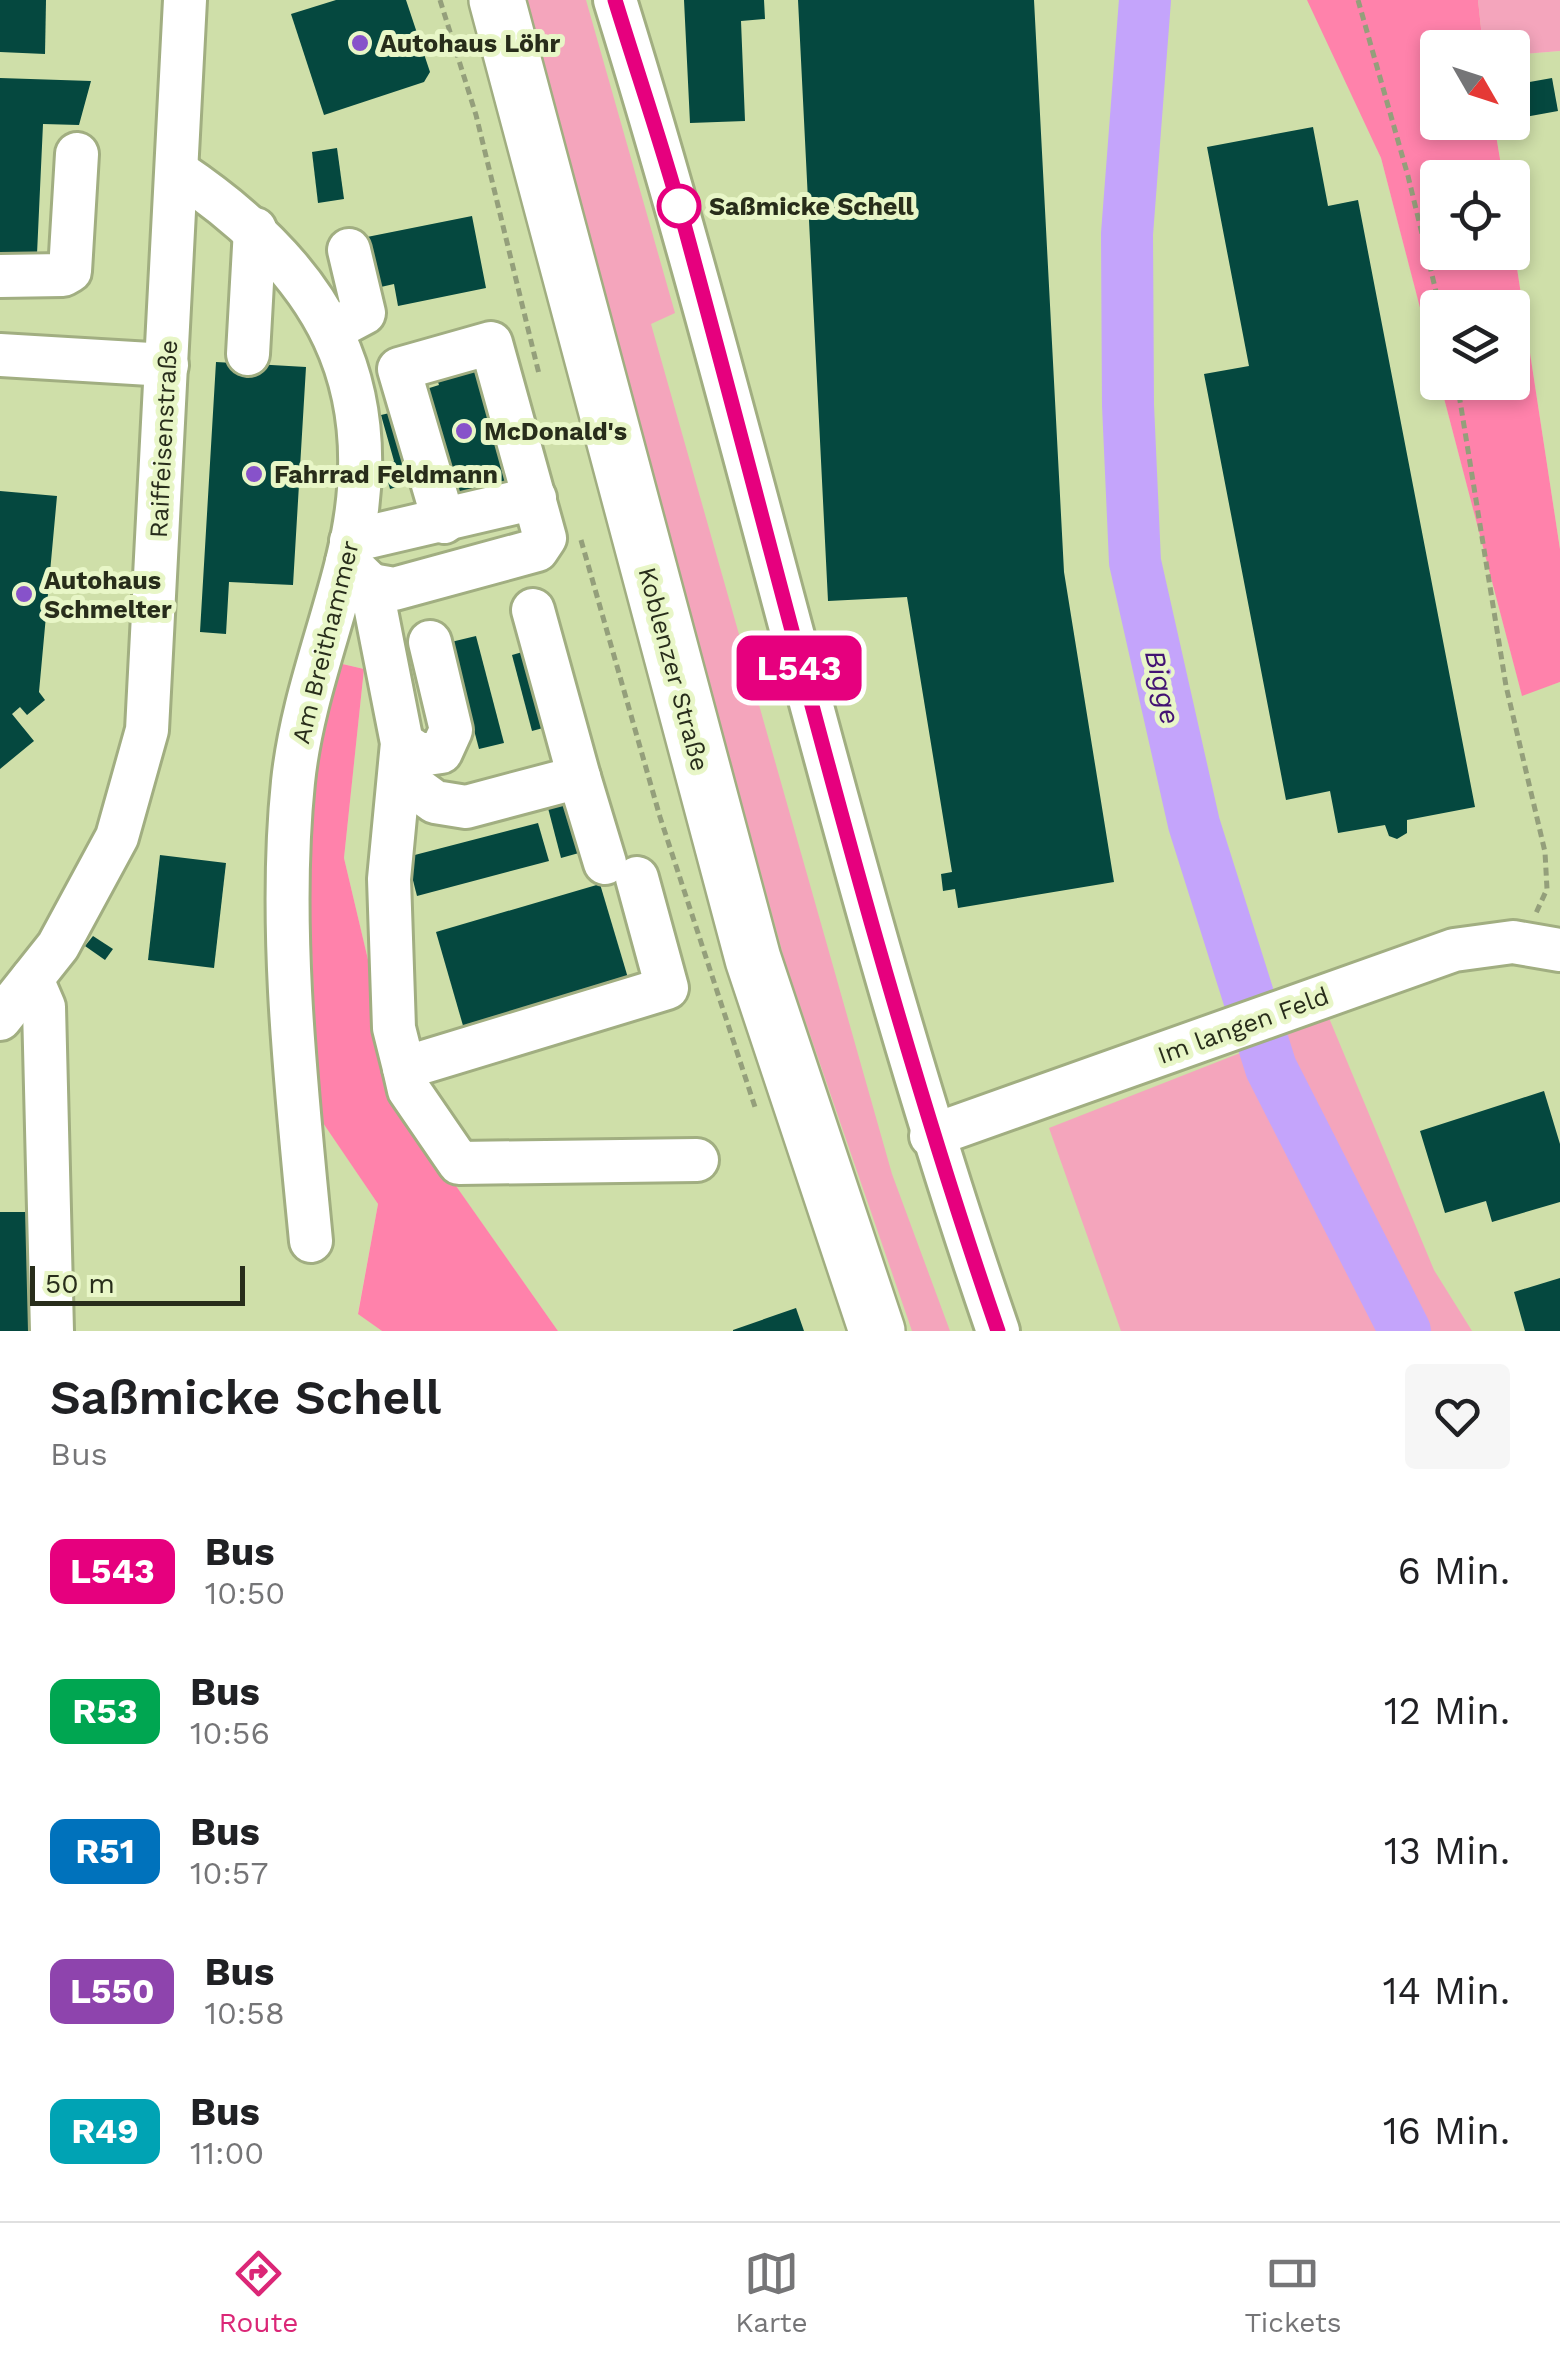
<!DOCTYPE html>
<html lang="de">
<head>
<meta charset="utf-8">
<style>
  :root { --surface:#fff; --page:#f6f6f6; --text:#202124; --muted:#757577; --line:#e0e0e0; --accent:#db2777 }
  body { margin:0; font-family:"Work Sans",sans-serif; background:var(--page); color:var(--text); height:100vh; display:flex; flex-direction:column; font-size:38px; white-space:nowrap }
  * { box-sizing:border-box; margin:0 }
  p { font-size:32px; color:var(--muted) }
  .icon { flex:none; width:55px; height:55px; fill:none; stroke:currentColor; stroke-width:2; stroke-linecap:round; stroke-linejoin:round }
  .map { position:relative; height:1331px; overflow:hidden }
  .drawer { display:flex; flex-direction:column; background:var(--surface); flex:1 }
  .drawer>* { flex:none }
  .badge { padding:0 20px; border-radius:15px; font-size:35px; line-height:65px }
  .needle { width:65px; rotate:129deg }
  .fabs { position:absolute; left:1420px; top:30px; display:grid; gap:20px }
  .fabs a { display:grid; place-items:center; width:110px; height:110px; border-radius:10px; background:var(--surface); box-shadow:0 5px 15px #0003; font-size:50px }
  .scale { position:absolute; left:30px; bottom:25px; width:215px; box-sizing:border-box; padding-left:10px; border:5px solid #282d1b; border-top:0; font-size:28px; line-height:35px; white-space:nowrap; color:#282d1b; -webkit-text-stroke:8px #e8f6c7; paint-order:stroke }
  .map>.badge { position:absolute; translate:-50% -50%; box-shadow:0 0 0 5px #fff }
  .round { display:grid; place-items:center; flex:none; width:105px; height:105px; border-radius:10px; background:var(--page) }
  .headline { display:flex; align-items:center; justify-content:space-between; height:170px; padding:0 50px }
  h1 { font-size:48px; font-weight:600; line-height:75px }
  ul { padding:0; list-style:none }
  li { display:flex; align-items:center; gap:30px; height:140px; padding:0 50px }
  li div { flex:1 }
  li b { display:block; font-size:38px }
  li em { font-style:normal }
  li .badge { min-width:110px; font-weight:700; text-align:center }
  .tabs { display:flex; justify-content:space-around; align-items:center; height:140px; border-top:2px solid var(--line); background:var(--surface); font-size:28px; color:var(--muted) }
  .tabs a { display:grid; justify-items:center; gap:5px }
  .tabs .selected { color:var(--accent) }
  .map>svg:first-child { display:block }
</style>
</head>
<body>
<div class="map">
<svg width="1560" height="1331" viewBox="0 0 1560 1331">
  <rect width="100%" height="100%" fill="#dbe9ba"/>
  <!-- built -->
  <g fill="#cfdfa9">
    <path d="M0,0H1314L1381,158L1522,695L1560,682V1331H558L404,1113L344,858L364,669L335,662L319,1116L378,1204L358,1313L382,1331H0Z"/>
    <path d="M1560,51V549L1513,242L1512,178L1503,177L1494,123L1512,122L1513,55Z"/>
  </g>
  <!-- green -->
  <g fill="#f4a5bc">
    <path d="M524,0H586L675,313L651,324L892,1174L950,1331H912L785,962Z"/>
    <path d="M1478,0H1560V51L1513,55L1512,48L1483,47Z"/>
    <path d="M1329,1018L1434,1270L1472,1331H1121L1049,1128Z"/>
  </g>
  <!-- forest -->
  <g fill="#ff82ab">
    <path d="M1307,0H1478L1483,47L1438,48V122L1494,123L1503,177L1438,178V252H1512L1513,242L1560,549V682L1522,696L1440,383L1512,382V308H1438L1437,373L1381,158Z"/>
    <path d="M334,662L364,669L344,858L404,1112L558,1331H382L358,1314L378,1204L319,1117L307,834Z"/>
  </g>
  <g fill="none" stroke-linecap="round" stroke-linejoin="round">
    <!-- river -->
    <path stroke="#c4a4fb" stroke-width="52" d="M1145,0L1127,234L1128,405L1135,562L1194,824L1271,1068L1405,1331"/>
  </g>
  <!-- building -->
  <g fill="#05483f">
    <path d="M0,0H46L45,54L0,52Z"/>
    <path d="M336,0H406L430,72L424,82L324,115L291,14Z"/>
    <path d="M684,0H764L765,19L741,21L745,121L690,123Z"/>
    <path d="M798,0H1034L1064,572L1114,882L958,908L955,889L943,891L941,874L952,872L907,597L828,601Z"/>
    <path d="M0,78L91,81L79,125L43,124L37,254L0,253Z"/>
    <path d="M1552,78L1558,111L1525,117L1519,84Z"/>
    <path d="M1313,127L1328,206L1358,200L1475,807L1407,820V833L1397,839L1389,836L1385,825L1338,833L1330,791L1286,800L1204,374L1249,366L1207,147Z"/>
    <path d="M337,148L344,199L318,203L312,152Z"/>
    <path d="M472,216L486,288L398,306L394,284L372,289L362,238Z"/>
    <path d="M216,362L306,367L293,585L229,582L226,634L200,632Z"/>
    <path d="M486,366L518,485L447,504L423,390L439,385L437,379Z"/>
    <path d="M398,411L414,470L397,475L400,486L390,489L383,464L394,461L381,415Z"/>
    <path d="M0,491L57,496L39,692L45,700L27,715L20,707L12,714L34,741L0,769Z"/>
    <path d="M476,636L504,743L479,749L451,642Z"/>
    <path d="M533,649L554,725L532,731L512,655Z"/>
    <path d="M573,801L586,851L561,858L548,808Z"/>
    <path d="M538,823L549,861L417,896L407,857Z"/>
    <path d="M160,855L226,863L214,968L148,960Z"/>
    <path d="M600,884L631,988L466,1036L436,932Z"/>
    <path d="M93,936L113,949L105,960L85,946Z"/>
    <path d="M1544,1091L1560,1144V1202L1492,1222L1486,1201L1445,1213L1420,1131Z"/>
    <path d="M0,1212H38L39,1331H0Z"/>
    <path d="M1560,1278V1331H1525L1514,1292Z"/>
    <path d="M796,1308L804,1331H733V1330Z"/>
  </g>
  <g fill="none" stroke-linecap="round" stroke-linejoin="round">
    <defs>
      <g id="minor">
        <path d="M615,0C752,441 847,894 998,1331"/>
        <path d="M178,172C324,270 391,384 347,562C329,635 301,705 293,782C278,928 297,1095 311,1241"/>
        <path d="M0,276L63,275L70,271L77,154"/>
        <path d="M332,330L364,313L349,250"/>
        <path d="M248,354L255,229"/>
        <path d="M0,355L167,365"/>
        <path d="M351,541L535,498"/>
        <path d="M347,562L371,585L402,743L389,879L394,1028L404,1068L667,988L637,878"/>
        <path d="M371,585L394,589L537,550L545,538L491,343L399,369L444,522"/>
        <path d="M402,743L420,755L441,752L451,730L430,642"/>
        <path d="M579,777L605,863"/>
        <path d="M402,778L435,802L466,807L579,777L533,610"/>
        <path d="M32,979L44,1007L52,1331"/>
        <path d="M0,1019L58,946L117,837L147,730L185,0"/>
        <path d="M404,1068L409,1090L459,1163L697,1160"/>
        <path d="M931,1136L1454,950L1513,942L1560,950"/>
      </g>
      <path id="major" d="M497,0L753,959L877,1331"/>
    </defs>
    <!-- minor casing -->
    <use href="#minor" stroke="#a1ae81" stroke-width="48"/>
    <!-- major casing -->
    <use href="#major" stroke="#a1ae81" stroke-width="60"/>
    <!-- path -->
    <g stroke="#949f7b" stroke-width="5" stroke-dasharray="8 5" stroke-linecap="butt">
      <path d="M440,0L476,115L539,374"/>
      <path d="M1358,0L1408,176L1440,308"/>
      <path d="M1457,382L1506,686L1545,852L1547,889L1536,913"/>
      <path d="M581,540L660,817L755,1107"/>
    </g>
    <!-- minor -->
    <use href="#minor" stroke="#fff" stroke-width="42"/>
    <!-- major -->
    <use href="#major" stroke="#fff" stroke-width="55"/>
  </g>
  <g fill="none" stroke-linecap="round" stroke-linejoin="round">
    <defs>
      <path id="line" d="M615,0C637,72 662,144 682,217C784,590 872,965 998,1331"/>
    </defs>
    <!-- line casing -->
    <use href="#line" stroke="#fff" stroke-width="22"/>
    <!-- line -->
    <use href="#line" stroke="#e6007e" stroke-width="15"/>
  </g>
  <!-- markers -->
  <g fill="#8752ca" stroke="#e8f6c7" stroke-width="4">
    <circle cx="360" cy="43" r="10"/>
    <circle cx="464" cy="431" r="10"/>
    <circle cx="254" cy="474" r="10"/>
    <circle cx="24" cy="594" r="10"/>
  </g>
  <circle fill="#fff" stroke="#e6007e" stroke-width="5" cx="679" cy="206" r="20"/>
  <g text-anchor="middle" stroke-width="10" stroke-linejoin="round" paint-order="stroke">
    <!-- poi labels -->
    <g font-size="25" font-weight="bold" fill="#282d1b" stroke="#e8f6c7" text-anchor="start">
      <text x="380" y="52">Autohaus Löhr</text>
      <text x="484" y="440">McDonald's</text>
      <text x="274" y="483">Fahrrad Feldmann</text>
      <text x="44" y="589">Autohaus<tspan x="44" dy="29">Schmelter</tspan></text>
    </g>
    <!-- stop labels -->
    <g font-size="25" font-weight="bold" fill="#282d1b" stroke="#e8f6c7" text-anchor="start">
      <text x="709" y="215">Saßmicke Schell</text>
    </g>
    <!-- street labels -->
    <g font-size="25" fill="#282d1b" stroke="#e8f6c7">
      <text transform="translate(163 439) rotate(-87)" y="9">Raiffeisenstraße</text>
      <text transform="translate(325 642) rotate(-76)" y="9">Am Breithammer</text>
      <text transform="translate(674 669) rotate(75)" y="9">Koblenzer Straße</text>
      <text transform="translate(1243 1025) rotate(-20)" y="9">Im langen Feld</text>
    </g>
    <!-- water labels -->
    <g font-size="28" font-style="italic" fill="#431373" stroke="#e8f6c7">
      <text transform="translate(1163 687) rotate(77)" y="10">Bigge</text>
    </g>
  </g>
</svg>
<div class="fabs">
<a><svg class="needle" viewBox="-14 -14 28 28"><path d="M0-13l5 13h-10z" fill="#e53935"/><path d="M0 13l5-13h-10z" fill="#757577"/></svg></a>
<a><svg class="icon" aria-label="locate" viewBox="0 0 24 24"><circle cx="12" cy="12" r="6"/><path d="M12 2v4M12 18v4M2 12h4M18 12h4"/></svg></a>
<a><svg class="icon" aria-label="layers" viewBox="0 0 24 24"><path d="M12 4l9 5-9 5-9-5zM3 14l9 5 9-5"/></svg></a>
</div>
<div class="scale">50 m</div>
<b class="badge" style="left:799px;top:668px;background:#e6007e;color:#fff">L543</b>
</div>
<section class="drawer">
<div class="headline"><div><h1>Saßmicke Schell</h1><p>Bus</p></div><a class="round"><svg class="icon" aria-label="heart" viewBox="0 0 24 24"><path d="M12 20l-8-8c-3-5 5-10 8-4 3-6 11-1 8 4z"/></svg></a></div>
<ul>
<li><span class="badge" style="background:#e6007e;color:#fff">L543</span><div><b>Bus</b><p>10:50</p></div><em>6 Min.</em></li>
<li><span class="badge" style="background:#00a651;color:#fff">R53</span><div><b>Bus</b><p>10:56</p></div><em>12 Min.</em></li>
<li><span class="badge" style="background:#0072bc;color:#fff">R51</span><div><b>Bus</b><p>10:57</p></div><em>13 Min.</em></li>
<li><span class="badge" style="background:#8e44ad;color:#fff">L550</span><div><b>Bus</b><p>10:58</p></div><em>14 Min.</em></li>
<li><span class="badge" style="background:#00a3b4;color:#fff">R49</span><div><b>Bus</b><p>11:00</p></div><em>16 Min.</em></li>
</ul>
</section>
<nav class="tabs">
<a class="selected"><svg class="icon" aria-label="directions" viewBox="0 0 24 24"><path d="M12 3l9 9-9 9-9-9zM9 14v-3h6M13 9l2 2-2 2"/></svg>Route</a>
<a><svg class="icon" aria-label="map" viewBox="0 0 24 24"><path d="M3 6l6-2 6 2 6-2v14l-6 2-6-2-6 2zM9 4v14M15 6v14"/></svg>Karte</a>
<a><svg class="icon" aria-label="tickets" viewBox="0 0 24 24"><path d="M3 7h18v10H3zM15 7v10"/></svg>Tickets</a>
</nav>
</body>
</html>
